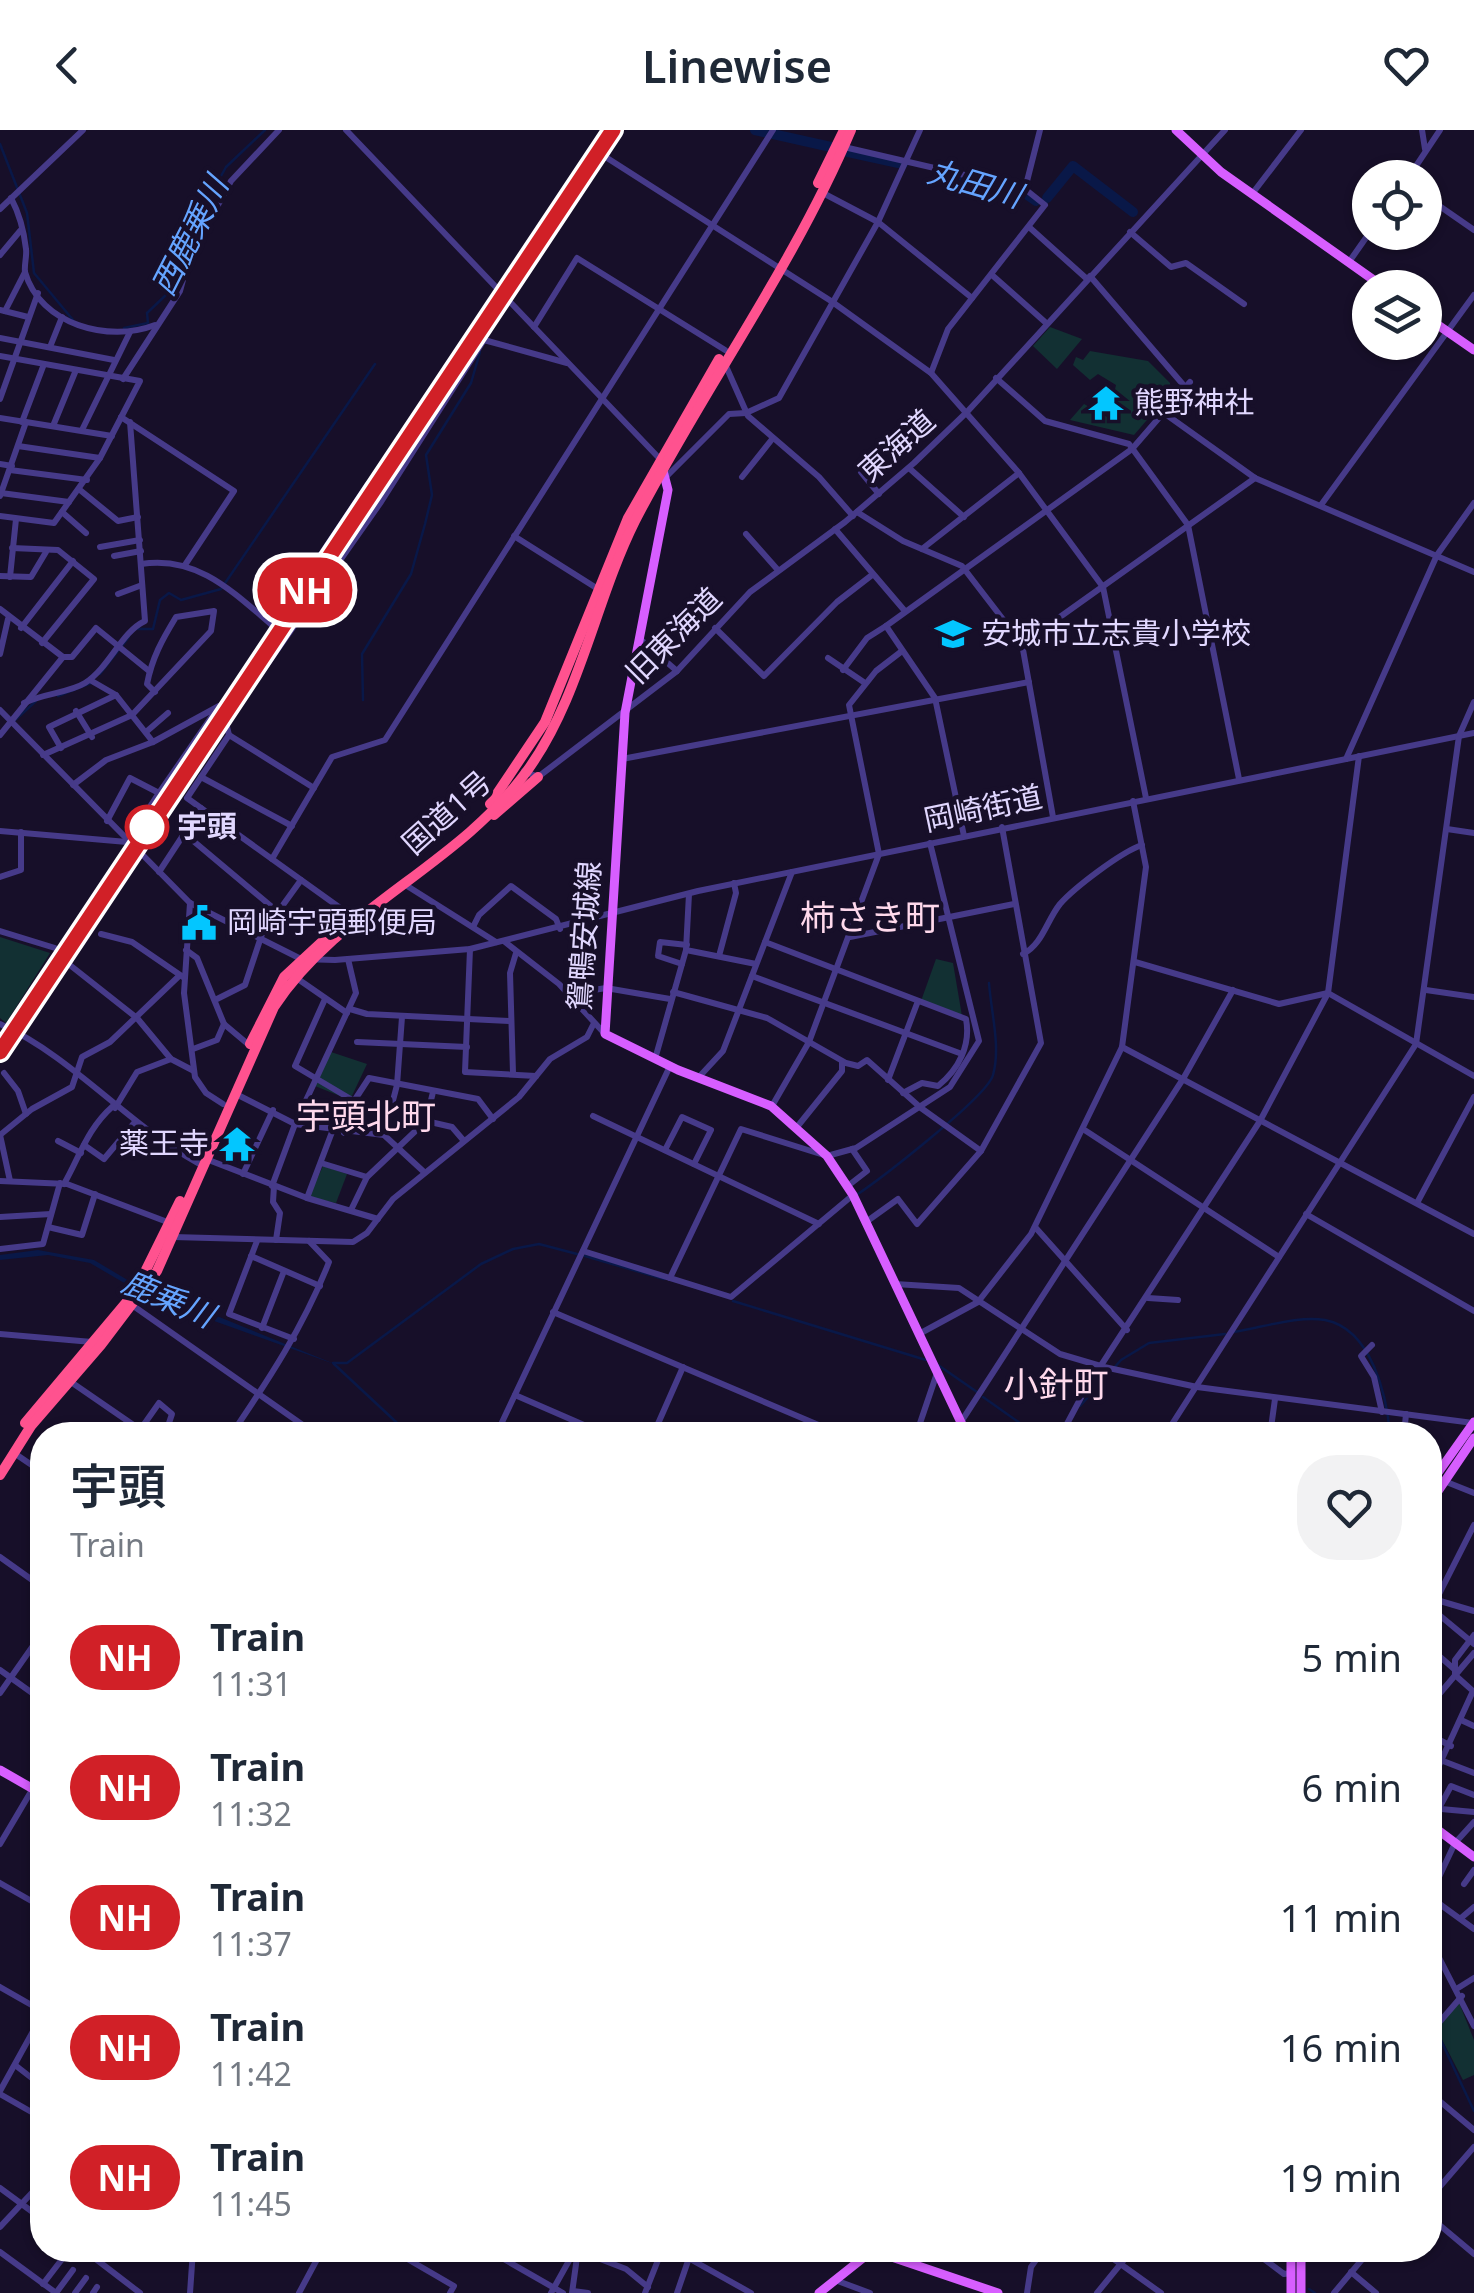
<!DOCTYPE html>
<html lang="en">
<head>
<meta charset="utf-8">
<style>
  :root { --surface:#fff; --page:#f2f2f3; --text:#1f2937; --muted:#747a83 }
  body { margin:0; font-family:"Noto Sans","Noto Sans JP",sans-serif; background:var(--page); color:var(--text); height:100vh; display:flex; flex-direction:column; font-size:38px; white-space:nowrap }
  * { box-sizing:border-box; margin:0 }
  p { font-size:32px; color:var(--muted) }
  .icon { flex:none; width:55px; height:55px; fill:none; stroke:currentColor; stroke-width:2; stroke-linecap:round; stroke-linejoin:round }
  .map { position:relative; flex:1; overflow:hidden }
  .drawer { position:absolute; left:30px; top:1292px; width:1412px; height:840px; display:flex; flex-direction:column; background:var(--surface); border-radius:40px; box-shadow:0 2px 8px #0004 }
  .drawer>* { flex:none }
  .badge { padding:0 20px; border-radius:32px; font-size:35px; line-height:65px }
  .controls { position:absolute; left:1352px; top:30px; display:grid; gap:20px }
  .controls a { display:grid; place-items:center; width:90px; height:90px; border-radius:50%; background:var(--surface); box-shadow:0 2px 8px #0004; font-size:50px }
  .map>.badge { position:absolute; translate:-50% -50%; box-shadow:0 0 0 5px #fff }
  .round { display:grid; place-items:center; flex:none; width:105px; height:105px; border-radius:40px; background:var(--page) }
  .summary { display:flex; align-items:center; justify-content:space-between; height:170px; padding:0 40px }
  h1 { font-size:48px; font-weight:600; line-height:75px }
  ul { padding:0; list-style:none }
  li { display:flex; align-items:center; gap:30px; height:130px; padding:0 40px }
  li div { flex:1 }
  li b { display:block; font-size:38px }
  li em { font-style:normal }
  li .badge { min-width:110px; font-weight:700; text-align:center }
  header { display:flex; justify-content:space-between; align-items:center; height:130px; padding:0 40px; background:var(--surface); font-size:45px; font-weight:600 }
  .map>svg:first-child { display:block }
</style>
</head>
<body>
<header><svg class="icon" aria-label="back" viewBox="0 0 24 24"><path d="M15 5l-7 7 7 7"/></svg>Linewise<svg class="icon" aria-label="heart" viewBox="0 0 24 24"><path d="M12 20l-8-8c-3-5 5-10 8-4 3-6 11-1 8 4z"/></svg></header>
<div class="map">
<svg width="1474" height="2163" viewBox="0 0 1474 2163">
  <rect width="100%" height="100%" fill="#170f29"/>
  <!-- green -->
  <g fill="#123033">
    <path d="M1050,197L1082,209L1057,239L1033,216Z"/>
    <path d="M1090,221L1148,231L1170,253L1171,262L1134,305L1070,290L1084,274L1114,291L1120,285L1112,272L1116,255L1098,244L1090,250L1073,235L1076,227L1083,230Z"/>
    <path d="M0,807L50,823L6,893L0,888Z"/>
    <path d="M936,829L953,833L962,886L921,871Z"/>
    <path d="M331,922L367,934L350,970L315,956Z"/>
    <path d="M323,1036L347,1044L336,1073L309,1067Z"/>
    <path d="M1458,1870L1474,1910V1945L1463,1950L1436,1898Z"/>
  </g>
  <!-- water -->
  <path fill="#091848" d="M38,1120L94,1130L151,1164L185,1173L337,1235L150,1168L90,1133L48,1125L0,1130V1125Z"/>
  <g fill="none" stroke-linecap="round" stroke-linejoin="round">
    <!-- stream -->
    <g stroke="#091848" stroke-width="2.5">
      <path d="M0,14L27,83L34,143L73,190"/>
      <path d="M124,198L148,193L147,183L167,164L185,111L226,37L265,0"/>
      <path d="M138,499H153L160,470L169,463L181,470L221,459L375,234"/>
      <path d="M100,544L129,507"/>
      <path d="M58,566L91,553"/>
      <path d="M363,570L362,524L411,444L425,394L432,365L426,325L471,253L480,222"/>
      <path d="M14,591L36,571"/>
      <path d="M855,1066C879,1050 987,967 993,945C1001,917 991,882 989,853"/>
      <path d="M585,1126L664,1149"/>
      <path d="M733,1171L926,1230"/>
      <path d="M1233,1202C1261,1198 1298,1185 1325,1190C1372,1199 1387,1267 1390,1305"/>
      <path d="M333,1233H347L481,1134L513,1119L539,1114L577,1124"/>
      <path d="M334,1234L410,1305"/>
      <path d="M938,1235L977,1262"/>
      <path d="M983,1267L1034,1303L1062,1298"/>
      <path d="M1080,1276L1121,1230L1149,1213L1225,1204"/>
      <path d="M1437,1902L1474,1981"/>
      <path d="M1309,2159L1315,2163"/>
    </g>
    <!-- river -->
    <g stroke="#091848" stroke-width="10">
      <path d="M755,0L831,17"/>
      <path d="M848,22L903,34"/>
      <path d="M939,42L1023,62L1036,71"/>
      <path d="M1047,68L1073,36L1133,82"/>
    </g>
    <!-- minor -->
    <g stroke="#463a89" stroke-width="6">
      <path d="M346,0L659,328"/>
      <path d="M1422,0L1425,19"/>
      <path d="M844,17L1025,59L1045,75L948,199L931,243"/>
      <path d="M604,26L831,171L931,243L1019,343L1103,457L1146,668"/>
      <path d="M1408,48L1440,0"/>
      <path d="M1025,59L1040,0"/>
      <path d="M821,62L878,92L972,168"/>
      <path d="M1252,64L1301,0"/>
      <path d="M1425,66L1474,100"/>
      <path d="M11,68C19,83 24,102 26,119C27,126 24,135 25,142C40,195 109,213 155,195"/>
      <path d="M0,79L83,0"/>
      <path d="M1029,97L1087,149"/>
      <path d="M1130,102L1171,137L1186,133L1244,174"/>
      <path d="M0,125L20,101"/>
      <path d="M1349,132L1370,102"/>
      <path d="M992,145L1045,192"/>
      <path d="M1090,146L1186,258"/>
      <path d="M0,180L28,187"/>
      <path d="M5,181L25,142"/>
      <path d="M534,197L577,128L725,220"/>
      <path d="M0,208L114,230"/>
      <path d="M50,217L62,187"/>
      <path d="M0,226L140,251L100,328L54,393L0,386"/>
      <path d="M725,234L748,286L819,347L853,386"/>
      <path d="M996,248L1045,291L1129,314L1188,395L1239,649"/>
      <path d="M123,249L180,161L189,128L231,51L279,0"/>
      <path d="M0,269L38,163"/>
      <path d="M1164,283L1255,348L1474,442"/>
      <path d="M121,287L234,361L185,435"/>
      <path d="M0,288L25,292"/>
      <path d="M22,292L44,234"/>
      <path d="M53,296L76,240"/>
      <path d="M82,300L130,202"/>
      <path d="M18,316L100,328"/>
      <path d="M0,334L12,336"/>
      <path d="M909,338L964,387"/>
      <path d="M10,340L87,350"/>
      <path d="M861,342L879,364"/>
      <path d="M667,346L729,284L746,283L779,268L878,92L920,0"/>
      <path d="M742,347L773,308"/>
      <path d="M80,360L118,391L138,387"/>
      <path d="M1,363L69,372"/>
      <path d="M0,366L26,292L112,306"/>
      <path d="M1321,375L1474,165"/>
      <path d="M62,382L86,403"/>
      <path d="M857,382L903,411L962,436L1022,514L1053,687"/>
      <path d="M835,399L904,480"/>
      <path d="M746,404L777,439"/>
      <path d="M514,406L598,459"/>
      <path d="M100,417L140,410"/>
      <path d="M12,418L58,420L94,449L42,513"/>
      <path d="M922,419L1019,343"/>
      <path d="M114,426L141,421"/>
      <path d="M141,434C197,425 233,462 273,496L368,354"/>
      <path d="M0,446L31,447L46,422"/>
      <path d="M10,447L16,389"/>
      <path d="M118,464L142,455"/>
      <path d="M0,479L63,527"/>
      <path d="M21,498L73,431"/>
      <path d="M715,498L764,546L837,472L872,445"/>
      <path d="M640,509L677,541"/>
      <path d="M1022,514L1255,348"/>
      <path d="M0,524L8,489"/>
      <path d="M828,528L865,553"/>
      <path d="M843,540L867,508L886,496"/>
      <path d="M24,573C44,563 69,563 85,553C110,537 121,502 145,491L130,292"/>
      <path d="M0,580L190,773L301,829L335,830L470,819L698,761L1474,603"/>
      <path d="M76,581L92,607"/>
      <path d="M146,602L168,583"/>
      <path d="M0,605L63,527H72L96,498L149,541"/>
      <path d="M229,605L314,658"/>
      <path d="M153,612L219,576L159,663"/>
      <path d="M61,618L49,597L116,565"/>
      <path d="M43,625L132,585L211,501L214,481L176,487C162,510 152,528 147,554L155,562"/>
      <path d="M622,629L1029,552"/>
      <path d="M1346,629L1437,425L1474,373"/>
      <path d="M524,641L538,647L677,541L750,462L845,392L914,333L967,282L1225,0"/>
      <path d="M201,647L292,696"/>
      <path d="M73,655L106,630L153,612L116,565L90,550"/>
      <path d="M107,691L130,648L159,663L127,712"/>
      <path d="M1447,699L1474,703"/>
      <path d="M0,701L127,712"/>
      <path d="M185,704L278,782"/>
      <path d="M964,706L935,568L886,496L1132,319L1190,252"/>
      <path d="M272,729L332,627L385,610L773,0"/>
      <path d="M159,742L201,678"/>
      <path d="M0,747L21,740V702"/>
      <path d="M404,754L496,812"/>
      <path d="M190,773L184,863L195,947L206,963L223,974"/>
      <path d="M350,785L187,668L229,605L226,593L381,372L484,210L567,233"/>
      <path d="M473,797L479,785L511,756L556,789L560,799"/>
      <path d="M0,801L55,818"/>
      <path d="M101,804L132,812L183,847"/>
      <path d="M850,807L1014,774"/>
      <path d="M77,812L66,832L137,888L171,929L194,941"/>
      <path d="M505,812L559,854L605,904"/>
      <path d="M765,812L966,889C971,915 959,939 938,956L922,953L903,963"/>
      <path d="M470,819L465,942L536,946"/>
      <path d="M186,820L197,828L224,894L217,910L193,919"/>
      <path d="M686,820L756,834"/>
      <path d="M1023,824C1042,815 1047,790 1060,774C1074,758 1121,722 1142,715"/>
      <path d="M719,826L736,763L734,753"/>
      <path d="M1135,832L1279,874L1328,863L1474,946"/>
      <path d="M682,834L658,826L660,812L687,815"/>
      <path d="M752,846L962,924"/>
      <path d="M295,847L347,883"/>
      <path d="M1426,860L1474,867"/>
      <path d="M673,862L767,888L846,933L858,936L867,930L921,978L981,1021"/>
      <path d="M569,864L606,858L670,869"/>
      <path d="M217,869L245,855L262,804L301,750"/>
      <path d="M325,869L295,936L354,971L344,1003"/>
      <path d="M350,879L367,884L509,891"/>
      <path d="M0,894C73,927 127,994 198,1033"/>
      <path d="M224,894L249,915"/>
      <path d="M357,912L467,917"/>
      <path d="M1122,917L1474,1104"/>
      <path d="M655,929L686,820L689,764"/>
      <path d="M4,943L18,961L26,984"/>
      <path d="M513,943L510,843L516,823"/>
      <path d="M699,947L723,921L792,742"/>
      <path d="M888,950L918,871"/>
      <path d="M236,964L295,994L384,1005L424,1042"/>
      <path d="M354,971L369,948L478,969L493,989"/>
      <path d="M772,976L809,912L879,724L849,575L876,541L902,521"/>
      <path d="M115,978L137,942L171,929"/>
      <path d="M593,986L819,1094"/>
      <path d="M426,991L452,997L464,1011"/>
      <path d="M797,997L842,941V932"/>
      <path d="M1083,999L1279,1127"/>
      <path d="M0,1005L32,979L72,957L82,927L110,912L179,846"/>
      <path d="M0,1005L10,1051"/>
      <path d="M384,1005L397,955L402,887"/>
      <path d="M58,1011L81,1023"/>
      <path d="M84,1015L104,1029L135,992"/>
      <path d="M665,1020L682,987L711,1000L694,1034"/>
      <path d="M206,1029L307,1068L378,1089"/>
      <path d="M321,1033L367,1047"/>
      <path d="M243,1044L273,980"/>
      <path d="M0,1051L67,1054L170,1093"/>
      <path d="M64,1054C80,1026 87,999 113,976"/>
      <path d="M849,1055L867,1041L852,1019"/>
      <path d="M272,1056L295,994L356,863L348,829"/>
      <path d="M274,1056L273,1072L280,1083L276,1110"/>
      <path d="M307,1068L332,1002"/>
      <path d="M1417,1073L1474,967"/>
      <path d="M351,1080L367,1047L426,991L433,962"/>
      <path d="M1306,1084L1474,1181"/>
      <path d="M0,1087L51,1084"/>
      <path d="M866,1092L898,1069L917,1094L981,1021L1041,913L1002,697"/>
      <path d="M48,1097L82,1105L95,1064"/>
      <path d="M1035,1097L1127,1200"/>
      <path d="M173,1107L353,1112L367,1103L393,1069L519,967L550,929L587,907L593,895"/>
      <path d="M257,1111L229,1184L294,1209"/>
      <path d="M0,1119L43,1114L60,1053"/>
      <path d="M583,1121L731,1167L853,1065"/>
      <path d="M251,1126L320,1156"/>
      <path d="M670,1148L741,999L827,1026L856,1018L950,957L979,911L930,713"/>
      <path d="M895,1154L959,1158L1060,1224L1104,1237L1197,1257L1473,1293"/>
      <path d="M1148,1168L1178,1170"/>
      <path d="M132,1175L317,1305"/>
      <path d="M553,1182L842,1305"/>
      <path d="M262,1198L284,1141"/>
      <path d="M0,1204L92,1212"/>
      <path d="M919,1204L978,1172L1031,1104L1122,917L1146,737L1133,671"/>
      <path d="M1372,1215L1361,1226L1374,1247L1382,1282"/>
      <path d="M71,1252L148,1305"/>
      <path d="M515,1265L607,1305"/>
      <path d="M961,1292L1183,949L1233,860"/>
      <path d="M919,1296L929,1305"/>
      <path d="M140,1300L159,1273L172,1284L165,1305"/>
      <path d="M1063,1301L1076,1305"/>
      <path d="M231,1305C269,1249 304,1196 329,1132L309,1111"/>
      <path d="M496,1305L670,936"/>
      <path d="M653,1305L683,1237"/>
      <path d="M916,1305L937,1243"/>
      <path d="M1061,1305L1085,1260L1260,991L1328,863L1359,626"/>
      <path d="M1165,1305L1416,914L1459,606L1474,572"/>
      <path d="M1207,1305L1208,1300L1242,1305"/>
      <path d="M1270,1305L1275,1269"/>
      <path d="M1404,1305L1406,1284"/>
      <path d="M14,1323L42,1342"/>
      <path d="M1444,1351L1474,1363"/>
      <path d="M0,1427L42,1457"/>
      <path d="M1430,1468L1474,1481"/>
      <path d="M1432,1479L1474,1514"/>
      <path d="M1430,1482L1474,1395"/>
      <path d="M1430,1518L1454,1539"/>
      <path d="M0,1540L42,1570"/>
      <path d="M0,1563L42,1503"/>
      <path d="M1430,1575L1474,1523"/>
      <path d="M1461,1590L1474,1596"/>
      <path d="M1430,1605L1451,1616"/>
      <path d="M1443,1631L1474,1643"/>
      <path d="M1430,1655L1473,1561L1455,1545V1530L1474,1505"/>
      <path d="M1430,1678L1474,1682"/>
      <path d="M1439,1678L1451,1656L1474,1665"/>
      <path d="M0,1714L42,1643"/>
      <path d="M0,1753L42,1777"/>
      <path d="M1464,1754L1474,1740"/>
      <path d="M1430,1766L1455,1713L1474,1692"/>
      <path d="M1430,1767L1474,1799"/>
      <path d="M1461,1788L1474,1777"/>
      <path d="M1430,1810L1474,1896"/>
      <path d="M0,1857L42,1881"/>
      <path d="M1458,1858L1474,1848"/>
      <path d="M1430,1903L1462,1866"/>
      <path d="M15,1935L42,1956"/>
      <path d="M0,1961L42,1885"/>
      <path d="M1430,1963L1474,2000"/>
      <path d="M0,1964L42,1988"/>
      <path d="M0,2058L42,2089"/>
      <path d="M1430,2068L1474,2017"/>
      <path d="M1430,2087L1474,2124"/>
      <path d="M0,2097L42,2052"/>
      <path d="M84,2120L140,2163"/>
      <path d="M301,2120L317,2129"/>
      <path d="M392,2120L454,2156L450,2163"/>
      <path d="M488,2120L563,2163"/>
      <path d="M577,2120L626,2139L648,2157"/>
      <path d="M674,2120L751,2163"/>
      <path d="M1101,2120L1161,2163"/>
      <path d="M1252,2120L1284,2144L1291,2143"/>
      <path d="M0,2122L56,2163"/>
      <path d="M1351,2142L1376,2163"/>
      <path d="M835,2150L870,2163"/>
      <path d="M43,2154L66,2124"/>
      <path d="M573,2161L588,2163"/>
      <path d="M56,2163L73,2140"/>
      <path d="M75,2163L86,2148"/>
      <path d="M93,2163L97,2157"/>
      <path d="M190,2163L193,2120"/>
      <path d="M299,2163L322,2120"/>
      <path d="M551,2163L575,2120"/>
      <path d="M572,2163L578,2120"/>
      <path d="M645,2163L662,2120"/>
      <path d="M677,2163L689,2128L701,2120"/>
      <path d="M1027,2163L1031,2137L1043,2120"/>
      <path d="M1097,2163L1132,2120"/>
      <path d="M1334,2163L1370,2120"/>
    </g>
    <!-- major -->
    <g stroke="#d75eff" stroke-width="9">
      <path d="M1176,0L1221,42L1385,158"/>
      <path d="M1425,186L1474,220"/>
      <path d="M662,337L668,360L625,583L605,904L678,940L771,976L827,1026L853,1065L967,1305"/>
      <path d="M1430,1354L1474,1292"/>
      <path d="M1430,1373L1474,1308"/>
      <path d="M0,1640L42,1664"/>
      <path d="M1430,1694L1474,1727"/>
      <path d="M871,2120L998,2163"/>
      <path d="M819,2163L873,2120"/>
      <path d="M1291,2163V2120"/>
      <path d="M1301,2163V2120"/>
    </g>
    <!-- highway -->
    <g stroke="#ff528f" stroke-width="10">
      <path d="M818,53L844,0"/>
      <path d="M490,674L545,592L628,388L719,229"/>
      <path d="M494,685L538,647"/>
      <path d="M250,914L284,847L352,784"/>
      <path d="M25,1293L135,1162L180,1071"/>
      <path d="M0,1345L31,1296L101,1215L157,1141L274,877C339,778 458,736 527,641C580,568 595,471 635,391C703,259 793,137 851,0"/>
    </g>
    <!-- rail -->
    <path stroke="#03c6ff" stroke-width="2.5" stroke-dasharray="15 12" stroke-linecap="butt" d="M0,928L616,0"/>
  </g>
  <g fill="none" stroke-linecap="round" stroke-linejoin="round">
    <defs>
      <path id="line" d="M0,922L613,0"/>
    </defs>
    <!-- line casing -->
    <use href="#line" stroke="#fff" stroke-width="22"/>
    <!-- line -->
    <use href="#line" stroke="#d12027" stroke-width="15"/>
  </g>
  <!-- icons -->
  <defs>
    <symbol id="temple-bare" viewBox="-9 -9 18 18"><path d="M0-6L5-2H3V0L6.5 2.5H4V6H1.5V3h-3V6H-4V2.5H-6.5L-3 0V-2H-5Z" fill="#03c6ff" stroke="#170f29" stroke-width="2.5" paint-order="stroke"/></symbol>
    <symbol id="school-bare" viewBox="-9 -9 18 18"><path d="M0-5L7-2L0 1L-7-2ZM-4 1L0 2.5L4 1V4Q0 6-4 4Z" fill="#03c6ff" stroke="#170f29" stroke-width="2.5" paint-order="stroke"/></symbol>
    <symbol id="civic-bare" viewBox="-9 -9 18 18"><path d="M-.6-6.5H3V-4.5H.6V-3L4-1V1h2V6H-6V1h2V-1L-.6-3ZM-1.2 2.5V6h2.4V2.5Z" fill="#03c6ff" stroke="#170f29" stroke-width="2.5" paint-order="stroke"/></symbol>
  </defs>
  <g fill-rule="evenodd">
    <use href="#temple-bare" x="1081" y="248" width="50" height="50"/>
    <use href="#school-bare" x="928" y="479" width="50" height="50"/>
    <use href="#civic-bare" x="174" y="768" width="50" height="50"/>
    <use href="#temple-bare" x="212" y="989" width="50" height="50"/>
  </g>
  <!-- markers -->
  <circle fill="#fff" stroke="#d12027" stroke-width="5" cx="147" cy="697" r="20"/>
  <g text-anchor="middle" stroke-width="9" stroke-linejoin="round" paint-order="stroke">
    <!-- poi labels -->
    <g font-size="30" fill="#e1d7ff" stroke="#170f29" text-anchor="start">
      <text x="1134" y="283">熊野神社</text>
      <text x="981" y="514">安城市立志貴小学校</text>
      <text x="227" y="803">岡崎宇頭郵便局</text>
      <text x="209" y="1024" text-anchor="end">薬王寺</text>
    </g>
    <!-- street labels -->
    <g font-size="30" fill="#e1d7ff" stroke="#170f29">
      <text transform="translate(897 316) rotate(-42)" y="10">東海道</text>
      <text transform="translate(674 506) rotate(-45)" y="10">旧東海道</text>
      <text transform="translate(983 679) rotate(-12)" y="10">岡崎街道</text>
      <text transform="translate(447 683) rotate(-42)" y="10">国道1号</text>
      <text transform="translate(585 806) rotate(-86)" y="10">鴛鴨安城線</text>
    </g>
    <!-- stop labels -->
    <g font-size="30" font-weight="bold" fill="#e1d7ff" stroke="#170f29" text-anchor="start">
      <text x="177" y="707">宇頭</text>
    </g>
    <!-- water labels -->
    <g font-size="32" font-style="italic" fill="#65a4ff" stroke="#170f29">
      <text transform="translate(975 54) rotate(16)" y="11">丸田川</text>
      <text transform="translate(190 106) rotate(-63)" y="11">西鹿乗川</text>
      <text transform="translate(168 1169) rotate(23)" y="11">鹿乗川</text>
    </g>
    <!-- quarter labels -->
    <g font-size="35" fill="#ffd9ec" stroke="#170f29">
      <text x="870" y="800">柿さき町</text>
      <text x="366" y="999">宇頭北町</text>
      <text x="1056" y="1267">小針町</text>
    </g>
  </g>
</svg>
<div class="controls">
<a><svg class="icon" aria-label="locate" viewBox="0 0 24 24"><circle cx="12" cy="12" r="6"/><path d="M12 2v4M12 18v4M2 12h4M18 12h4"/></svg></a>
<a><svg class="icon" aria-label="layers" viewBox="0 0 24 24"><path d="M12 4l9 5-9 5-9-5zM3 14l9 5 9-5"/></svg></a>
</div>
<b class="badge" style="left:305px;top:460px;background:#d12027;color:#fff">NH</b>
<section class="drawer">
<div class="summary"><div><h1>宇頭</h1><p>Train</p></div><a class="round"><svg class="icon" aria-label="heart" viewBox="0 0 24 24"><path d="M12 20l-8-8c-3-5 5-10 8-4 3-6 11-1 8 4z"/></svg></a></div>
<ul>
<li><span class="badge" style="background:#d12027;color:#fff">NH</span><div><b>Train</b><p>11:31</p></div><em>5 min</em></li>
<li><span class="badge" style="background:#d12027;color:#fff">NH</span><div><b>Train</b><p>11:32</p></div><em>6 min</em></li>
<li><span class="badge" style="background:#d12027;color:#fff">NH</span><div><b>Train</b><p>11:37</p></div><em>11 min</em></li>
<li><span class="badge" style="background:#d12027;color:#fff">NH</span><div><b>Train</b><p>11:42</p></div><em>16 min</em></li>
<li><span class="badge" style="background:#d12027;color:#fff">NH</span><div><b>Train</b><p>11:45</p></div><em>19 min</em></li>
</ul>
</section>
</div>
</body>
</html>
